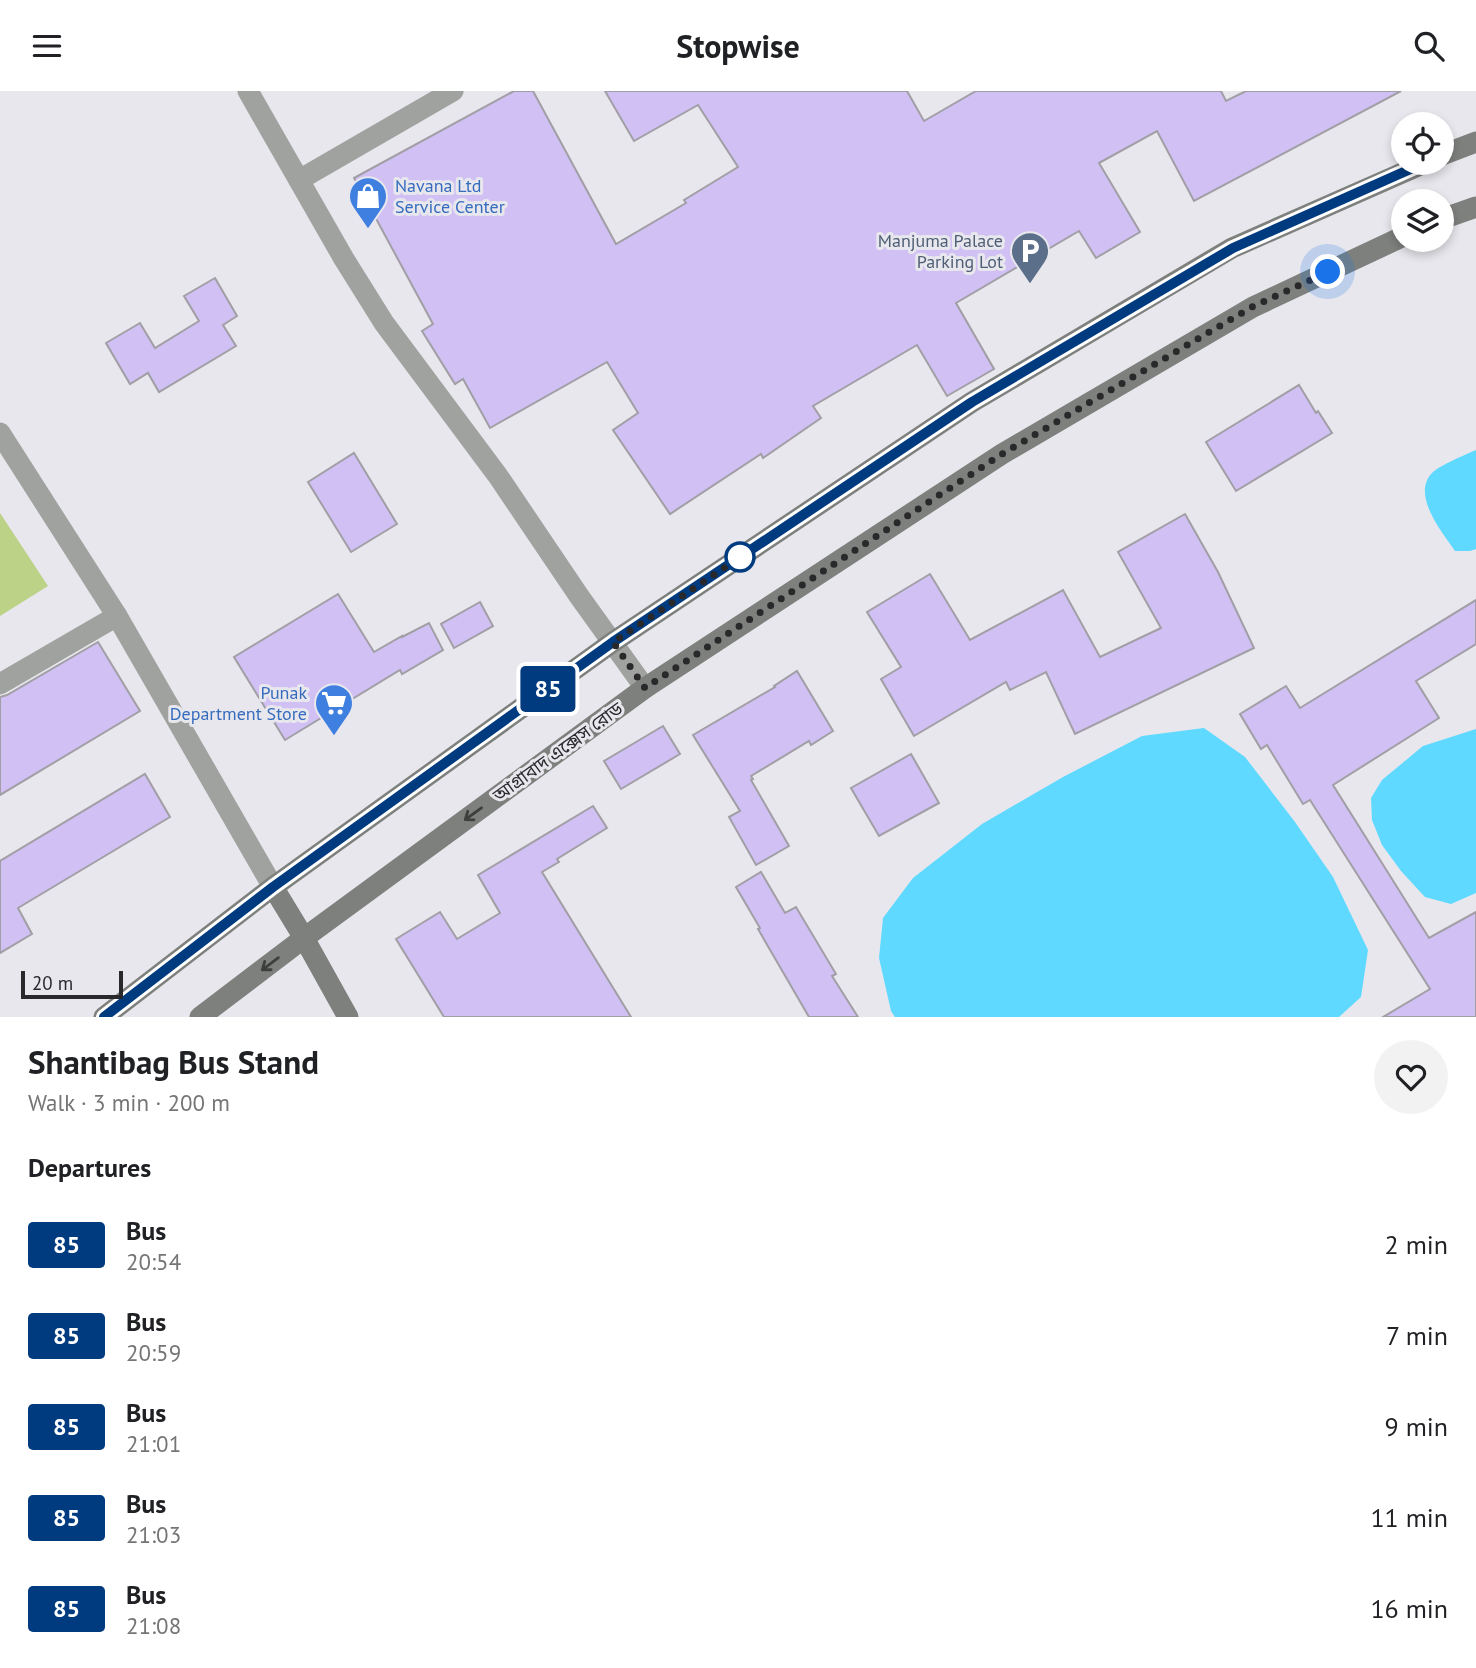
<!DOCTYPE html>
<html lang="en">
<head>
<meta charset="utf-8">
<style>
  :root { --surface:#fff; --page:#f2f2f2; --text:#202124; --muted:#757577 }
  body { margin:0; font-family:"PT Sans","Noto Sans Bengali",sans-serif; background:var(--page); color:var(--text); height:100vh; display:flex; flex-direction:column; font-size:26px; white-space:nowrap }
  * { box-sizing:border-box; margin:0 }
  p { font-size:23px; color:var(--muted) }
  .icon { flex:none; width:38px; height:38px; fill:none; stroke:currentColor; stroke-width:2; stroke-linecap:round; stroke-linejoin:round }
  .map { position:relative; height:926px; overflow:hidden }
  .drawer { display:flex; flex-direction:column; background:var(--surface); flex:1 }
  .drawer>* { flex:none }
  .badge { padding:0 14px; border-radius:5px; font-size:24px; line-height:46px }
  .controls { position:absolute; left:1391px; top:21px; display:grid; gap:14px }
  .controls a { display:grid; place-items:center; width:63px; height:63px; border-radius:50%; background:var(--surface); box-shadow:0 4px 10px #0003; font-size:35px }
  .scale { position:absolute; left:21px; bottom:18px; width:102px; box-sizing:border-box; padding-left:7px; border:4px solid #29282b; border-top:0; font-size:19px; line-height:24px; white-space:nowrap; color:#29282b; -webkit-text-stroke:5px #e8e7ed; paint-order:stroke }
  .you { position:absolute; width:35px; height:35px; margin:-18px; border:5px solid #fff; border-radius:50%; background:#1a73e8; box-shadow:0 0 0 10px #1a73e833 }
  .map>.badge { position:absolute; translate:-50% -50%; box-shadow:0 0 0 4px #fff }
  h2 { padding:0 28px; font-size:26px; line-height:63px }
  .round { display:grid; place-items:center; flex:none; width:74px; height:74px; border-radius:37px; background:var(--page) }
  .headline { display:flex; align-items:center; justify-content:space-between; height:119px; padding:0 28px }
  h1 { font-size:33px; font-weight:600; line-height:52px }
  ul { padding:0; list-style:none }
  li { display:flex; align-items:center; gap:21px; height:91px; padding:0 28px }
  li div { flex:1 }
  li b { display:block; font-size:26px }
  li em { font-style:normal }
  li .badge { min-width:77px; font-weight:700; text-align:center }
  header { display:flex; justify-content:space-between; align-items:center; height:91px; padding:0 28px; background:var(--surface); font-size:32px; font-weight:600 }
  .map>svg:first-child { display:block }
</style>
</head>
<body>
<header><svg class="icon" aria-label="menu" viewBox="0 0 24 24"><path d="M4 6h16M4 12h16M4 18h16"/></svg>Stopwise<svg class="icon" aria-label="search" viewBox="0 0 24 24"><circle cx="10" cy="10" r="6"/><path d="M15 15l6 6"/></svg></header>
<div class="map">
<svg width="1476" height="926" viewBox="0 0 1476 926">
  <rect width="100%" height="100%" fill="#e8e7ed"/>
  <!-- green -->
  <path fill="#bcd287" d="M0,422L48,495L0,525Z"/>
  <!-- water -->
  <g fill="#5fd9ff">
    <path d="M1476,359V458L1470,460H1455C1442,441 1411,404 1432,382C1440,374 1465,364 1476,359Z"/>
    <path d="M1204,637L1245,666L1295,731L1333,786L1368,859L1361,906L1339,926H895L891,920L879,867L883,827L913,787L982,733L1063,686L1142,645Z"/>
    <path d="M1476,638V802L1451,813L1425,806L1401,780L1382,754L1372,729L1371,707L1382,689L1423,655Z"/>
  </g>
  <!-- building -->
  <g fill="#d0c0f3" stroke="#a19fa5" stroke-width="2">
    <path d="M514,0H533L616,153L686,112L684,109L738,76L698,14L634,50L605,0H907L924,30L976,0H1221L1226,10L1246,0H1401L1194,110L1157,40L1099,72L1140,141L1096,167L1079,140L956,212L994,278L947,305L917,254L813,315L821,327L763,367L761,363L670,423L613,339L638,322L607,271L490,337L463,288L455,293L422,240L433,233L354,87Z"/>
    <path d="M215,187L237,225L223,234L236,255L159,301L148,282L130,293L106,252L140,232L155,257L199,230L184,205Z"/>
    <path d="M1299,294L1316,322L1318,320L1332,342L1236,400L1206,351Z"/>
    <path d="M354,362L397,433L351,461L308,391Z"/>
    <path d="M1185,423L1218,481L1254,557L1075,643L1046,581L1010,599L1006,591L914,645L881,588L901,576L867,521L930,483L970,549L1063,499L1100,566L1161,537L1118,461Z"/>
    <path d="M338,503L374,561L402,545V546L429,532L443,559L402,583L400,579L285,649L234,566Z"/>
    <path d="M1476,509V553L1416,590L1439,627L1333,694L1429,847L1476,821V926H1383L1430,898L1310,709L1303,713L1267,654L1261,658L1240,623L1286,595L1300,617Z"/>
    <path d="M480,511L493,535L454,557L441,533Z"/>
    <path d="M98,551L140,620L0,704V606L7,604Z"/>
    <path d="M797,580L833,640L811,654L809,650L751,685L753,688L751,689L789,755L756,774L729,726L740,720L693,644L775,596L774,595Z"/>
    <path d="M663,635L680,663L621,698L604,670Z"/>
    <path d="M911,663L939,712L879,745L851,697Z"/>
    <path d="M145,683L170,726L18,817L32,843L0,862V770Z"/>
    <path d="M593,715L607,737L557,768L559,771L542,781L631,926H444L396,848L440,821L457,848L500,822L478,784Z"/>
    <path d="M761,781L785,822L796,816L836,883L832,885L858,926H809L758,838L760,837L736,796Z"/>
  </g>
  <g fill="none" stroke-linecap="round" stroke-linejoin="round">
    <!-- street -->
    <g stroke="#a0a29f" stroke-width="21">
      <path d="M248,0L344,168L384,232L498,385L579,505L645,597"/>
      <path d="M299,89L453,0"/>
      <path d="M0,342L117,525"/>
      <path d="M0,593L117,525L273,796"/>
    </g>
    <!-- secondary -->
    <g stroke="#7d807c" stroke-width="21">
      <path d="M1442,64L1476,51"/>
      <path d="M1442,128L1476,116"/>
      <path d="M273,796L304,847L348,926"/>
      <path d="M104,926L273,796L613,551L972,311L1232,157L1425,72"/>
      <path d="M200,926L304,847L645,597L1002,363L1253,216L1404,145"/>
    </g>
  </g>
  <!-- one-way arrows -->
  <defs><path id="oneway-shaft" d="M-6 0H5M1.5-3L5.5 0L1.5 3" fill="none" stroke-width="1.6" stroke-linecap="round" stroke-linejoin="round" transform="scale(1.75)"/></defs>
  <g stroke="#3e3e3f">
    <use href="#oneway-shaft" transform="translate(473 723) rotate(144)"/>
    <use href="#oneway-shaft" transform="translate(270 873) rotate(143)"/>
  </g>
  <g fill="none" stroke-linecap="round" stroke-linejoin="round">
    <defs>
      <path id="line" d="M104,926L273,796L613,551L972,311L1233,157L1424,72"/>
    </defs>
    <!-- line casing -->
    <use href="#line" stroke="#fff" stroke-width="16"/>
    <!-- line -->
    <use href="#line" stroke="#003b80" stroke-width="10"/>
    <!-- walk -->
    <path stroke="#29282b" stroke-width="7" stroke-dasharray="0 12.6" d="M740,466L748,461L613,551L645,597L1002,363L1252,216L1328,181"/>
  </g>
  <!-- icons -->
  <defs>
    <symbol id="shop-pin" viewBox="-11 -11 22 30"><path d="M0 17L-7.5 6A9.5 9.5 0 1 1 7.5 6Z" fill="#3f7fe0" stroke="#e8e7ed"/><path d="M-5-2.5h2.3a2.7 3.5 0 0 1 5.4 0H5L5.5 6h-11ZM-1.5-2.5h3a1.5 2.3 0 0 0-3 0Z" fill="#fff"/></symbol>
    <symbol id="parking-pin" viewBox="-11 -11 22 30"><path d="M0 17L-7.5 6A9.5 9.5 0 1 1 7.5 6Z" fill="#5c6f8a" stroke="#e8e7ed"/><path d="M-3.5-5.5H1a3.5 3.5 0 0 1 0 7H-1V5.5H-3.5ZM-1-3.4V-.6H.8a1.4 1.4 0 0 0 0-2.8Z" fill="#fff"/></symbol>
    <symbol id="supermarket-pin" viewBox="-11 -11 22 30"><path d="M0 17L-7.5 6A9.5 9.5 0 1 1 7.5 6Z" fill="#3f7fe0" stroke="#e8e7ed"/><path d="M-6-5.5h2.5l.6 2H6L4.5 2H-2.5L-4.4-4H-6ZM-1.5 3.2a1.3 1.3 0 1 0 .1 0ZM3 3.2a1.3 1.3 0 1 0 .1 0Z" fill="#fff"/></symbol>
  </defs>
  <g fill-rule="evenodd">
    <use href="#shop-pin" x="346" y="83" width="44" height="60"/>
    <use href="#parking-pin" x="1008" y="138" width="44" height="60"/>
    <use href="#supermarket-pin" x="312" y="590" width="44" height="60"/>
  </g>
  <!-- markers -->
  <circle fill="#fff" stroke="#003b80" stroke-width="3.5" cx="740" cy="466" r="14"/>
  <g text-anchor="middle" stroke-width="6" stroke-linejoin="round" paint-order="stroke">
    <!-- shop labels -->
    <g font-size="18" fill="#366cbe" stroke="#e8e7ed" text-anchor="start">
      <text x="395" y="101">Navana Ltd<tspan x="395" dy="21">Service Center</tspan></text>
      <text x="307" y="608" text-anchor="end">Punak<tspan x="307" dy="21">Department Store</tspan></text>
    </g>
    <!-- service labels -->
    <g font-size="18" fill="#4e5e75" stroke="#e8e7ed" text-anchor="end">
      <text x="1003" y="156">Manjuma Palace<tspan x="1003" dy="21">Parking Lot</tspan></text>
    </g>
    <!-- street labels -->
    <g font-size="18" fill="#29282b" stroke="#e8e7ed">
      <text transform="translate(558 661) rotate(-36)" y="6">আগ্রাবাদ এক্সেস রোড</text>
    </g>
  </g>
</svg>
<div class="controls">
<a><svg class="icon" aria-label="locate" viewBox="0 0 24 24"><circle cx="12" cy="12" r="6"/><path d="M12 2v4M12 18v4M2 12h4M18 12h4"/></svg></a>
<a><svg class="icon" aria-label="layers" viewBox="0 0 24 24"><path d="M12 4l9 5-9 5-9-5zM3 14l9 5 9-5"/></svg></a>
</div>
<div class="scale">20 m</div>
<div class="you" style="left:1328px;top:181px"></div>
<b class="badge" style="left:548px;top:598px;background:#003b80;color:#fff">85</b>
</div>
<section class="drawer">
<div class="headline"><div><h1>Shantibag Bus Stand</h1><p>Walk · 3 min · 200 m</p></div><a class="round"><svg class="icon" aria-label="heart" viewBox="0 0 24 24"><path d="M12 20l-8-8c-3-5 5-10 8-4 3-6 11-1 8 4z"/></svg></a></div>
<h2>Departures</h2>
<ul>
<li><span class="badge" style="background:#003b80;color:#fff">85</span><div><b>Bus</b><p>20:54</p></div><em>2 min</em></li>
<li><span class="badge" style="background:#003b80;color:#fff">85</span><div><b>Bus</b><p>20:59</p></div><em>7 min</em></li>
<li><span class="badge" style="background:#003b80;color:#fff">85</span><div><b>Bus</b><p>21:01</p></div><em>9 min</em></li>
<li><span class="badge" style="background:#003b80;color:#fff">85</span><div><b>Bus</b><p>21:03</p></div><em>11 min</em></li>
<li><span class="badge" style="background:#003b80;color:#fff">85</span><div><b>Bus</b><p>21:08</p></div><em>16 min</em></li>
</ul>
</section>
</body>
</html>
